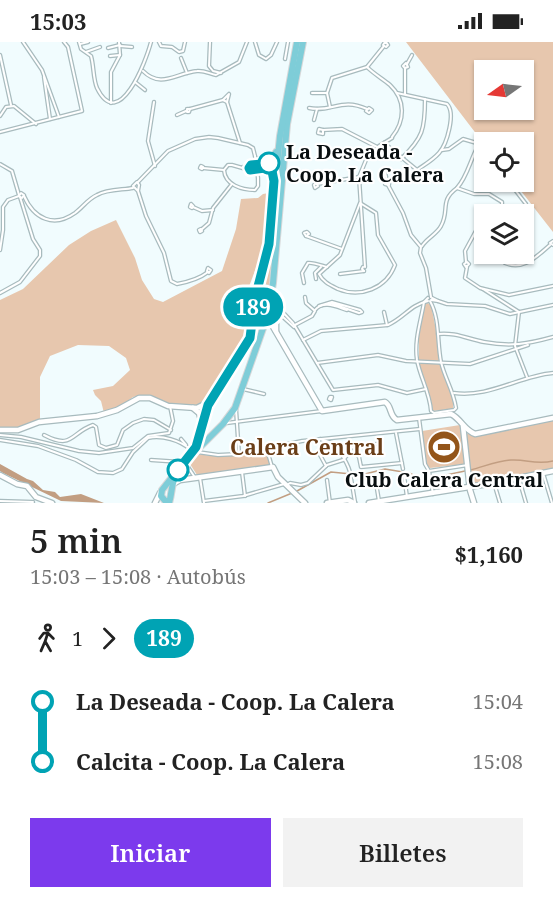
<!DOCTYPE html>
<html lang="es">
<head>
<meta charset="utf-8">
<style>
  :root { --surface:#fff; --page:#f2f2f2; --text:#222; --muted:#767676; --accent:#7c3aed }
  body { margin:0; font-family:"Noto Serif",serif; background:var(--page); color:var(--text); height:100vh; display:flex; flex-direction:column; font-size:22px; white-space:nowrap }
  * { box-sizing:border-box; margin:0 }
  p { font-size:20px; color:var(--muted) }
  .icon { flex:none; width:33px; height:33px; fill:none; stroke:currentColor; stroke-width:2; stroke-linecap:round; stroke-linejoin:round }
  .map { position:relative; height:461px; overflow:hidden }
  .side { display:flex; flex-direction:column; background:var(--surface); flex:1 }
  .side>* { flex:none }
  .badge { padding:0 12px; border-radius:20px; font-size:21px; line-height:39px }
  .needle { width:39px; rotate:256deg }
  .buttons { position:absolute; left:474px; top:18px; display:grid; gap:12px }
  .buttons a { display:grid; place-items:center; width:60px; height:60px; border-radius:0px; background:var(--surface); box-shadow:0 2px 4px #0004; font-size:30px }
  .map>.badge { position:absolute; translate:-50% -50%; box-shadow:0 0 0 3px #fff }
  .legs { display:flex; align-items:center; gap:9px; height:66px; padding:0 30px; font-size:20px }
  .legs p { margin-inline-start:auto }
  .summary { display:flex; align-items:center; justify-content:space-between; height:102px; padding:0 30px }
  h1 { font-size:33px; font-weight:600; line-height:45px }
  .cta { display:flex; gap:12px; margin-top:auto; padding:12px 30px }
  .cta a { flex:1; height:69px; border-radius:0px; background:var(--accent); color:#fff; font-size:24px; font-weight:600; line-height:69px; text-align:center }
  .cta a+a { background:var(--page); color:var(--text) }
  ul { padding:0 30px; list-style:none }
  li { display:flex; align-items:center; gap:21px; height:60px; font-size:22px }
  li i { display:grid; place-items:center; width:9px; height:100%; margin:0 8px; background:currentColor }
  li i::after { content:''; width:15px; height:15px; margin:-8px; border:4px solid; border-radius:50%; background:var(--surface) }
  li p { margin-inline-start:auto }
  li:first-child i { background:linear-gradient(#0000 50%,currentColor 0) }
  li:last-child i { background:linear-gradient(currentColor 50%,#0000 0) }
  .status { display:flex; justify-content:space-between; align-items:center; height:42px; padding:0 30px; background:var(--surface); direction:ltr }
  .status svg { height:16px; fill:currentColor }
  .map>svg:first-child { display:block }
</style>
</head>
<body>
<div class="status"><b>15:03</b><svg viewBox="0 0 49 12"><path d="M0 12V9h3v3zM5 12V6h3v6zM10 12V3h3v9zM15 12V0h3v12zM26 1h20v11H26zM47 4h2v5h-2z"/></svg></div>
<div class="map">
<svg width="553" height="461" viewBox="0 0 553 461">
  <rect width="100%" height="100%" fill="#f1fcfe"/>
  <!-- green -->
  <g fill="#e7c7ae" fill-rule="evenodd">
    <path d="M298,0H301L291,51L271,246L260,244L268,215L281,94Z"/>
    <path d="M406,0H553V190L514,140H524V100L484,102ZM484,28H524V68H484Z"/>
    <path d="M269,151L262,210L245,255V285L243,295L246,299L209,358L196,365L168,363L139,354L133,355L120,365L104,371L101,359L95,353L93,348L113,344L130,328L126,316L109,304L78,303L50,314L40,335V377L22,385H0V258L23,247L69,203L91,189L116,178L135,216L142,238L154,257L163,260L222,229L236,187L241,157L258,156L263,152Z"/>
    <path d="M260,248L269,249L264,276L260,278L255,273Z"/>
    <path d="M428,261L431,263L437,293L439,320L419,318V291L425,262Z"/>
    <path d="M419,322H441L453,350V367L432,369L431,359Z"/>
    <path d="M553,377V427L472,443L465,392Z"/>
    <path d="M460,383L465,422L430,426L427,424L422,389Z"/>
    <path d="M265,410L270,421L268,424L197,433L190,422V419L198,412C220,416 242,413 265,410Z"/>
  </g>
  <!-- water -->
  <path fill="#c29e82" d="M0,422L27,437L33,439L43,448L55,450L60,455L81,452L104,461L61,459L3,431L0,429Z"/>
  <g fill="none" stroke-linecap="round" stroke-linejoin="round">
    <!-- stream -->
    <g stroke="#c29e82" stroke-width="1.5">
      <path d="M470,428C483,425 496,419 511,418C527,417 535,423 553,419"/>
      <path d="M432,436L465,429"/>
      <path d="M268,461L297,449L331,430L361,433L385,427L409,431L422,437L429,436"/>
    </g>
    <defs>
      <g id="street">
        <path d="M23,0L42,28L59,75"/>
        <path d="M79,0L81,7L91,14C94,24 93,37 97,46C119,91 146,19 151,0"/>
        <path d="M159,0L161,4L172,5L179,10L183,9L185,0"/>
        <path d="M210,0L209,24L213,29L221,31"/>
        <path d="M255,0L259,13L266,17L271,13L277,0"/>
        <path d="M385,0L383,3L386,5L388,3L386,0"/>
        <path d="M80,2L88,0"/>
        <path d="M120,4L132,5"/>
        <path d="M108,6L120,3"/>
        <path d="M86,10L100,5"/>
        <path d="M0,13L11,63"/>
        <path d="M110,14L120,13"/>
        <path d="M181,16L187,31"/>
        <path d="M285,17L288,0"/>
        <path d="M406,21L408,25L405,26L403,24Z"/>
        <path d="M407,22L412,13"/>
        <path d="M367,25C374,32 383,37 390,43C406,58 405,79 392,95"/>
        <path d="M143,29C161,47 176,31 197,29C204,28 210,32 216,33L239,20L247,0"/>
        <path d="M44,35L50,77"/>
        <path d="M135,40L145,48"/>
        <path d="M312,51H327"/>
        <path d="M405,52V26"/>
        <path d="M223,58L229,52L227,60"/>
        <path d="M154,60L148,99L155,124"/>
        <path d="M111,61V30L120,13L119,0"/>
        <path d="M330,65L327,51L332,36L367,25L384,4"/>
        <path d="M309,66C332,71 341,55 367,67"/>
        <path d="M369,66L372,68L369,71L366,69Z"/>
        <path d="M187,67H190L189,70H187Z"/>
        <path d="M190,67L223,58L227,60L240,101"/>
        <path d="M177,73L186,69"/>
        <path d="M0,74L6,65L14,64L36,82"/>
        <path d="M314,78L317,67"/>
        <path d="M319,87L323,88V92L318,91Z"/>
        <path d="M323,88L342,87L377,105"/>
        <path d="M0,90L82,69L68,5L64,0"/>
        <path d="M384,101L417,128C424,123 433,118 439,111C447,102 456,71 447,62L397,51"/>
        <path d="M479,102L482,105L480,107L477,105Z"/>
        <path d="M477,106C470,119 467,135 457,146L474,152H489L502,160V167L487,172"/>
        <path d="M442,108L449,107L463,97L480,102"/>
        <path d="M375,110L386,105"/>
        <path d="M401,117C423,96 425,87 425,57"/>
        <path d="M0,122L12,129L19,153"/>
        <path d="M201,124L203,125L202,127L200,126Z"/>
        <path d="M243,125L270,120"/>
        <path d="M203,126L224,128"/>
        <path d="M385,130L387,139"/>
        <path d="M258,136V144L255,148C242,148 225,143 224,128L228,123H232L246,127L265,126L272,129"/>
        <path d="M386,139L389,140V143L385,142Z"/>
        <path d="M138,140L168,109L195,97L209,95L218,96L248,103L253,106L255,114"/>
        <path d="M509,140L526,162L524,178"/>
        <path d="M316,141L318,144L315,146L314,143Z"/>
        <path d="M317,142L359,135"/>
        <path d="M388,143L403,171L411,193L421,205L420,211L426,226L431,255"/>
        <path d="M138,149L139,143L137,140L133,144L138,149L146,174L164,211L171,239L177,242C188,240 199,237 208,230"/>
        <path d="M21,151L24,153L22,156L19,154Z"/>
        <path d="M24,154C34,177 54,186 75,171C83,165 88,157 97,153C107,147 122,148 133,146"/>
        <path d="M360,161L376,171L378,193L395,223C386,247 360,256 338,247C330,243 323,240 319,232L340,213Z"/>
        <path d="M191,162L193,164L192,166L190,165Z"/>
        <path d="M193,165L202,169L213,168"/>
        <path d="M201,187L202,189L200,190L199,188Z"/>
        <path d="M201,188L209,181L213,166L232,142"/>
        <path d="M307,190L309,192L306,194L304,191Z"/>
        <path d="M306,194L342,207"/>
        <path d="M553,199L550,201L553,203"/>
        <path d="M422,204C427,196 437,192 441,184C450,168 439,159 457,146"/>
        <path d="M0,208L3,188V165L8,158L19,154"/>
        <path d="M501,212L505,221C524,229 537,214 550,203"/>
        <path d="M466,220L465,209L484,174"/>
        <path d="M467,220L469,222L466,225L464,222Z"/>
        <path d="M363,225L362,227L364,229"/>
        <path d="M365,225L359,135L366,118L379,104L392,96"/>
        <path d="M467,225L465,236L480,246L509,253L553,244"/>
        <path d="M208,226L211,228L209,231L207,229Z"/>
        <path d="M340,232L364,229"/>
        <path d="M316,237L315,231L321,225"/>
        <path d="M304,241L302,231L308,221C312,220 323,224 327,225"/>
        <path d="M483,247L519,270L515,304L527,335"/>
        <path d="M0,251L20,240L40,214V208L33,197L20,155"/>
        <path d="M428,256L424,260C421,279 414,298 417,318C420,335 430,351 431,369L434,371L454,368L456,366C453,347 445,337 441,320C437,300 440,277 430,259"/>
        <path d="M431,258L438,259L432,256"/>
        <path d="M438,259L447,262L485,264L510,272L553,263"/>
        <path d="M319,264L332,260L360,268L362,270L359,271L330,261"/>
        <path d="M278,265L293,281L333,348L378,343L407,351L426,347"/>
        <path d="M315,268C323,258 337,265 347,268"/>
        <path d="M384,270L387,283"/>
        <path d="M283,275L294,285"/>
        <path d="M295,283L312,274L315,269L306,261L305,255"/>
        <path d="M438,292C455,290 468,297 484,300C510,305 528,302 553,295"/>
        <path d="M303,298L321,289L388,283C404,276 410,263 428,259"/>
        <path d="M317,321L378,313L406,319L470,322L528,303"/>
        <path d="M243,347L264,352"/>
        <path d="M454,351C489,356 519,334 553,331"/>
        <path d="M330,355H332L331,358L329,357Z"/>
        <path d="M236,367L239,412"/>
        <path d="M419,376L425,422L429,429L433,452"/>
        <path d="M227,381L322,369"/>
        <path d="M396,391L403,427"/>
        <path d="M0,393L21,395L79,409L99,411L133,406L148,394L169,391L173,379L170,364"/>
        <path d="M44,393C73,408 70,391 93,383L96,385L99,403L106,406L117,403L123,388L133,381L144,377L154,378L171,388"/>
        <path d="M181,397L186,403"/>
        <path d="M320,397L335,402C341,412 347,419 350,430"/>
        <path d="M0,398L38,404L76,418L98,430L113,431L122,427L133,410L148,396C162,393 180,398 191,408"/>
        <path d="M267,408L272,425"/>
        <path d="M197,410L218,413L239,412L302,399L420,387"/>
        <path d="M348,411L349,406L377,402"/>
        <path d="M320,413L326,424"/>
        <path d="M151,418L181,420"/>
        <path d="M186,422L194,434"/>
        <path d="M429,429L468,423"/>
        <path d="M242,430L245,454"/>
        <path d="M543,431L552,461"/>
        <path d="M404,433L407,455"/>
        <path d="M375,435L379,459"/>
        <path d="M200,436L204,461"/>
        <path d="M351,436L355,460"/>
        <path d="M519,437L526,461"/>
        <path d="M327,438L330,461"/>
        <path d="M494,441L500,461"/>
        <path d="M287,443L290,441L301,443L308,441L327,423L343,418L349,411H355L359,415L361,425L402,421"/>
        <path d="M0,459L33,460"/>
        <path d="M204,459L243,454L284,442"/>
      </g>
      <g id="secondary">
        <path d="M272,251L276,264V289"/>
        <path d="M282,273H277L266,279L272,283L322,369L385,360C392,364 389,374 397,378L451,372C461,377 464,388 475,392L553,376"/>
        <path d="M193,366L199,371L202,381"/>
        <path d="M463,384L470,448L474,461"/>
        <path d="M0,388H18L39,380L97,374L117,368L139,356H150L168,364L197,366L211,359"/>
        <path d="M0,433L17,442L27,444L36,455L52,461"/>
        <path d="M173,442L180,438L273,425L278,435L305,461"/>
        <path d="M155,461L160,451"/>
        <path d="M327,461L348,458L354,461"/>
        <path d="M369,461L494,441L553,429"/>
      </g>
      <g id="primary">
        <path d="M274,138L272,119L276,110"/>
        <path d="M257,251L259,247L263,245L268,247L272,251"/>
        <path d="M196,409L223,382L235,366L267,275L273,241L287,82L303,0"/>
        <path d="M167,461L161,454L162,448L196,405L210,361L250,296L255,256L269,203L280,94L297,0"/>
        <path d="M169,461C172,452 171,444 175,436"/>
      </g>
    </defs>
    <!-- street casing -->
    <use href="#street" stroke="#a8bbbe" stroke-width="4.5"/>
    <!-- secondary casing -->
    <use href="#secondary" stroke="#a8bbbe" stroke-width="7"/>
    <!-- primary casing -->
    <use href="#primary" stroke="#d7d8d9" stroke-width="8"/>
    <!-- street -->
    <use href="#street" stroke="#fff" stroke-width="2"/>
    <!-- secondary -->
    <use href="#secondary" stroke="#fff" stroke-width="4.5"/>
    <!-- primary -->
    <use href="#primary" stroke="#7ecdd8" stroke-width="6"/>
    <defs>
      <path id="street-bridge" d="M255,114L258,136"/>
    </defs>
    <!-- street-bridge casing -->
    <use href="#street-bridge" stroke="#a8bbbe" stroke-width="4.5" stroke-linecap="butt"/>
    <!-- street-bridge -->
    <use href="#street-bridge" stroke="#fff" stroke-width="2"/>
  </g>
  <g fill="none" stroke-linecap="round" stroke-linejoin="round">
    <defs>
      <path id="line-1" d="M178,428L196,405L208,363L250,296L255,256L269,202L274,139L272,129L265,126L250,128L249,126L251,123L269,121"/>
    </defs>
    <!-- line-1 casing -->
    <use href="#line-1" stroke="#fff" stroke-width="14"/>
    <!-- line-1 -->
    <use href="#line-1" stroke="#00a3b4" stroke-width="9"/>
  </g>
  <!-- icons -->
  <defs>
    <symbol id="stadium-disc" viewBox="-11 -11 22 22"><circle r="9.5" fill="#93551a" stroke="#fff"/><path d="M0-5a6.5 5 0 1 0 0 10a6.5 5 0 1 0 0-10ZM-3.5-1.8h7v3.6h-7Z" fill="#fff"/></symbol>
  </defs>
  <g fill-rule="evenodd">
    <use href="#stadium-disc" x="425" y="386" width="38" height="38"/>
  </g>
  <!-- markers -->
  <g fill="#fff" stroke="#00a3b4" stroke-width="3">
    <circle cx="269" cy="121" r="10"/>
    <circle cx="178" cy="428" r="10"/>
  </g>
  <g text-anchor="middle" stroke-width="4.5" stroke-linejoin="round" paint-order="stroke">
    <!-- stop labels -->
    <g font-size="20" font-weight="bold" fill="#080e10" stroke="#fff" text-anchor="start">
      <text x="286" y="117">La Deseada -<tspan x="286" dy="23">Coop. La Calera</tspan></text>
    </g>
    <!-- poi labels -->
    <g font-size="20" font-weight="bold" fill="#080e10" stroke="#fff">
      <text x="444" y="445">Club Calera Central</text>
    </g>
    <!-- neighbourhood labels -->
    <g font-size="21" font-weight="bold" fill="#6a3e18" stroke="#fff">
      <text x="307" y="413">Calera Central</text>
    </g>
  </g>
</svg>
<div class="buttons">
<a><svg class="needle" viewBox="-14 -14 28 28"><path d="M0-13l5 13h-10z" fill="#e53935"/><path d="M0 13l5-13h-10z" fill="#767676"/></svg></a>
<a><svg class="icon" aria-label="locate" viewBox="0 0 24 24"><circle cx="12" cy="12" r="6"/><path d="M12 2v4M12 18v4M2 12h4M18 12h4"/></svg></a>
<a><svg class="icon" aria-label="layers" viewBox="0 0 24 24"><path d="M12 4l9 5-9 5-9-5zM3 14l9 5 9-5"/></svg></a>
</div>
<b class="badge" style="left:253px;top:265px;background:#00a3b4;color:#fff">189</b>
</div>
<section class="side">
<div class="summary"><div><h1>5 min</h1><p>15:03 – 15:08 · Autobús</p></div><b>$1,160</b></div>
<div class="legs"><svg class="icon" aria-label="walk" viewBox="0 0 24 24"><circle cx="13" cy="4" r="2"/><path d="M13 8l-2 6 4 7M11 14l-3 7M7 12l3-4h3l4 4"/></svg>1<svg class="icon" aria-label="forward" viewBox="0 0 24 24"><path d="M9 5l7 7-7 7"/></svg><b class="badge" style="background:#00a3b4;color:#fff">189</b></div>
<ul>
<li><i style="color:#00a3b4"></i><b>La Deseada - Coop. La Calera</b><p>15:04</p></li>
<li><i style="color:#00a3b4"></i><b>Calcita - Coop. La Calera</b><p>15:08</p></li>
</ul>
<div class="cta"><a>Iniciar</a><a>Billetes</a></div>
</section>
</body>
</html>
